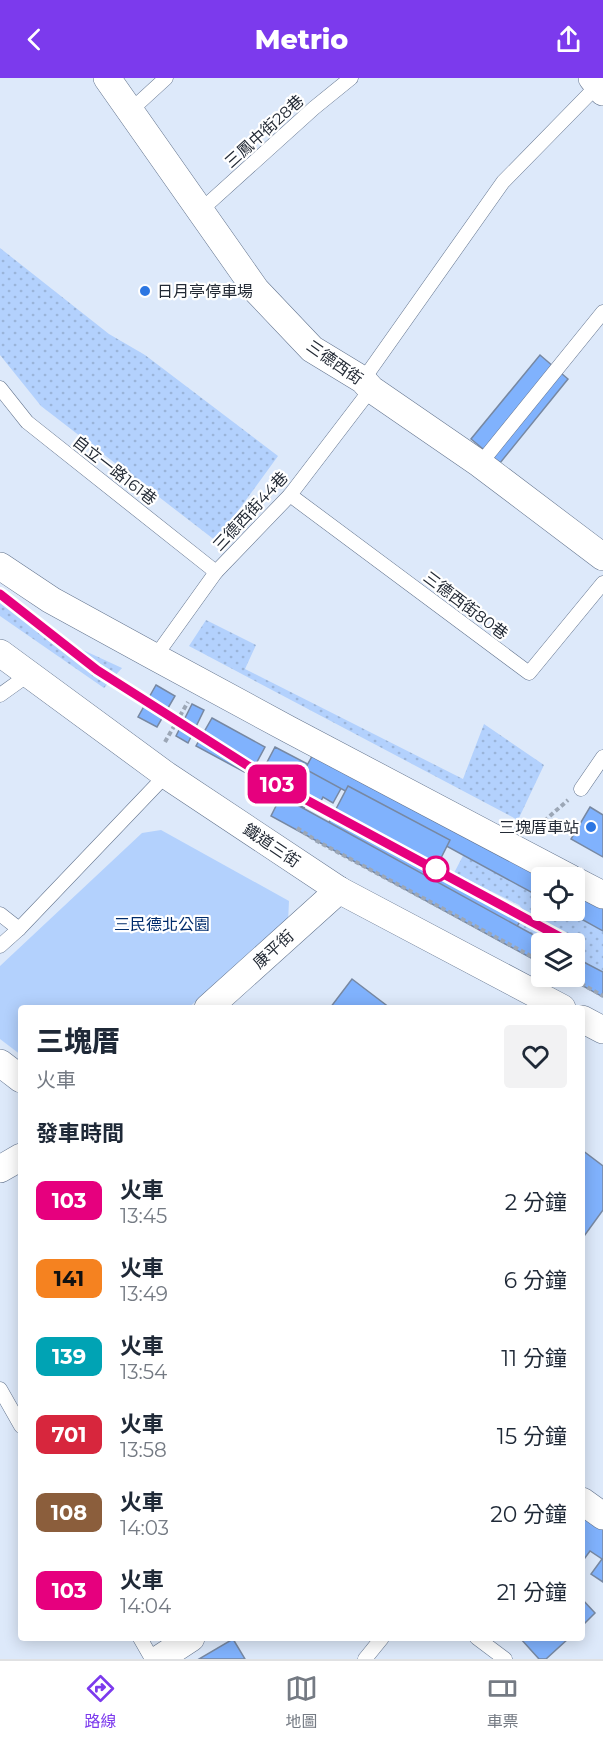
<!DOCTYPE html>
<html lang="zh-TW">
<head>
<meta charset="utf-8">
<style>
  :root { --surface:#fff; --page:#f2f2f3; --text:#1f2937; --muted:#747a83; --line:#e0e1e3; --accent:#7c3aed }
  body { margin:0; font-family:Montserrat,"Noto Sans TC",sans-serif; background:var(--page); color:var(--text); height:100vh; display:flex; flex-direction:column; font-size:22px; white-space:nowrap }
  * { box-sizing:border-box; margin:0 }
  p { font-size:20px; color:var(--muted) }
  .icon { flex:none; width:33px; height:33px; fill:none; stroke:currentColor; stroke-width:2; stroke-linecap:round; stroke-linejoin:round }
  .map { position:relative; flex:1; overflow:hidden }
  .drawer { position:absolute; left:18px; top:927px; width:567px; height:636px; display:flex; flex-direction:column; background:var(--surface); border-radius:6px; box-shadow:0 3px 15px #0003 }
  .drawer>* { flex:none }
  .badge { padding:0 12px; border-radius:9px; font-size:21px; line-height:39px }
  .controls { position:absolute; left:531px; top:789px; display:grid; gap:12px }
  .controls a { display:grid; place-items:center; width:54px; height:54px; border-radius:6px; background:var(--surface); box-shadow:0 3px 15px #0003; font-size:30px }
  .map>.badge { position:absolute; translate:-50% -50%; box-shadow:0 0 0 3px #fff }
  h2 { padding:0 18px; font-size:22px; line-height:54px }
  .round { display:grid; place-items:center; flex:none; width:63px; height:63px; border-radius:6px; background:var(--page) }
  .head { display:flex; align-items:center; justify-content:space-between; height:102px; padding:0 18px }
  h1 { font-size:28px; font-weight:800; line-height:45px }
  ul { padding:0; list-style:none }
  li { display:flex; align-items:center; gap:18px; height:78px; padding:0 18px }
  li div { flex:1 }
  li b { display:block; font-size:22px }
  li em { font-style:normal }
  li .badge { min-width:66px; font-weight:700; text-align:center }
  header { display:flex; justify-content:space-between; align-items:center; height:78px; padding:0 18px; background:var(--accent); color:#fff; font-size:27px; font-weight:800 }
  .tabs { display:flex; justify-content:space-around; align-items:center; height:84px; border-top:2px solid var(--line); background:var(--surface); font-size:16px; color:var(--muted) }
  .tabs a { display:grid; justify-items:center; gap:3px }
  .tabs .on { color:var(--accent) }
  .map>svg:first-child { display:block }
</style>
</head>
<body>
<header><svg class="icon" aria-label="back" viewBox="0 0 24 24"><path d="M15 5l-7 7 7 7"/></svg>Metrio<svg class="icon" aria-label="share" viewBox="0 0 24 24"><path d="M12 15V3M7 8l5-5 5 5M5 13v7h14v-7"/></svg></header>
<div class="map">
<svg width="603" height="1581" viewBox="0 0 603 1581">
  <defs>
    <pattern id="grass-dots" width="8" height="8" patternUnits="userSpaceOnUse" patternTransform="scale(1.5)"><rect width="8" height="8" fill="#b3d1fd"/><path d="M2 2h.1M6 6h.1" fill="none" stroke="#9ab4d9" stroke-width="1.8" stroke-linecap="round"/></pattern>
  </defs>
  <rect width="100%" height="100%" fill="#dde9fa"/>
  <!-- grass -->
  <g fill="url(#grass-dots)">
    <path d="M0,170L109,256L145,277L278,378L216,463L41,328L0,277Z"/>
    <path d="M0,524L59,561L122,590L104,610L0,538Z"/>
    <path d="M206,542L256,567L245,591L463,701L484,646L544,687L518,742L189,568Z"/>
    <path d="M466,772L541,812L542,832H574L603,844V908L575,892L574,866H542L514,854L525,834L519,827L454,795Z"/>
  </g>
  <!-- green -->
  <path fill="#b3d1fd" d="M161,752L289,823L288,844L188,930H21V977L0,961V888L142,755Z"/>
  <!-- building -->
  <g fill="#80b2fd" stroke="#7788a2" stroke-width="1.5">
    <path d="M540,277L568,301L500,385L471,361Z"/>
    <path d="M156,607L175,618L157,649L138,639Z"/>
    <path d="M192,626L204,632L188,665L176,658Z"/>
    <path d="M212,640L265,669L250,697L196,668Z"/>
    <path d="M275,669L344,705L333,725L323,719L321,723L310,718L304,730L281,717L278,722L254,709Z"/>
    <path d="M316,671L542,800V820L305,691Z"/>
    <path d="M348,708L450,762L433,796L486,823L490,815L525,834L514,854L324,754Z"/>
    <path d="M281,718L550,866H542V886L271,738Z"/>
    <path d="M590,729L603,737V779L571,761Z"/>
    <path d="M574,813L603,828V853L565,832H574Z"/>
    <path d="M574,879L603,894V919L565,898H574Z"/>
    <path d="M352,901L390,930H330Z"/>
    <path d="M582,1072L603,1088V1132L582,1161Z"/>
    <path d="M582,1431L603,1446V1504L591,1496L602,1481L590,1473L582,1484Z"/>
    <path d="M582,1521L595,1535L582,1548Z"/>
    <path d="M520,1560H569L546,1581H539Z"/>
    <path d="M233,1561L245,1581H199Z"/>
  </g>
  <g fill="none" stroke-linecap="round" stroke-linejoin="round">
    <defs>
      <g id="service">
        <path d="M130,33L166,0"/>
        <path d="M200,133L314,30L351,0"/>
        <path d="M363,302L503,104L597,8"/>
        <path d="M0,310L27,344L216,494"/>
        <path d="M480,386L603,234"/>
        <path d="M290,417L529,595L603,505"/>
        <path d="M155,579L216,494L290,417L371,311"/>
        <path d="M0,617L28,597"/>
        <path d="M581,711L603,679"/>
        <path d="M0,836L19,851"/>
        <path d="M0,868L19,851L166,697"/>
        <path d="M0,1311L21,1348"/>
        <path d="M140,1560L152,1581"/>
        <path d="M477,1560L505,1581"/>
        <path d="M365,1581L382,1560"/>
      </g>
      <g id="minor">
        <path d="M107,0L256,212L312,271L363,302L371,311L480,386L603,479"/>
        <path d="M592,0L603,14"/>
        <path d="M0,488L51,522L155,579L288,651L570,800"/>
        <path d="M0,575L166,697L339,812L562,930"/>
        <path d="M574,802L603,817"/>
        <path d="M208,930L339,812"/>
        <path d="M582,941L603,952"/>
        <path d="M0,985L21,1001"/>
        <path d="M0,1091L21,1079"/>
        <path d="M582,1423L603,1438"/>
        <path d="M159,1581L191,1560"/>
      </g>
    </defs>
    <!-- service casing -->
    <use href="#service" stroke="#63748e" stroke-width="15"/>
    <!-- minor casing -->
    <use href="#minor" stroke="#63748e" stroke-width="28"/>
    <!-- path -->
    <g stroke="#9ca7b6" stroke-width="4" stroke-dasharray="4.5 3" stroke-linecap="butt">
      <path d="M165,664L188,624"/>
      <path d="M297,750L317,763L542,884"/>
      <path d="M533,753L568,722"/>
      <path d="M568,898L603,918"/>
    </g>
    <!-- service -->
    <use href="#service" stroke="#fff" stroke-width="14"/>
    <!-- minor -->
    <use href="#minor" stroke="#fff" stroke-width="27"/>
  </g>
  <g fill="none" stroke-linecap="round" stroke-linejoin="round">
    <defs>
      <path id="line" d="M0,516L97,592L275,705L573,866"/>
    </defs>
    <!-- line casing -->
    <use href="#line" stroke="#fff" stroke-width="14"/>
    <!-- line -->
    <use href="#line" stroke="#e6007e" stroke-width="9"/>
  </g>
  <!-- markers -->
  <g fill="#2c76e2" stroke="#fff" stroke-width="2">
    <circle cx="145" cy="213" r="6"/>
    <circle cx="591" cy="749" r="6"/>
  </g>
  <circle fill="#fff" stroke="#e6007e" stroke-width="3" cx="436" cy="791" r="12"/>
  <g text-anchor="middle" stroke-width="4.5" stroke-linejoin="round" paint-order="stroke">
    <!-- street labels -->
    <g font-size="16" fill="#232a35" stroke="#fff">
      <text transform="translate(264 53) rotate(-42)" y="6">三鳳中街28巷</text>
      <text transform="translate(335 284) rotate(35)" y="6">三德西街</text>
      <text transform="translate(115 392) rotate(38)" y="6">自立一路161巷</text>
      <text transform="translate(250 433) rotate(-47)" y="6">三德西街44巷</text>
      <text transform="translate(466 527) rotate(37)" y="6">三德西街80巷</text>
      <text transform="translate(272 767) rotate(34)" y="6">鐵道三街</text>
      <text transform="translate(273 871) rotate(-42)" y="6">康平街</text>
    </g>
    <!-- poi labels -->
    <g font-size="16" fill="#232a35" stroke="#fff" text-anchor="start">
      <text x="157" y="219">日月亭停車場</text>
      <text x="579" y="755" text-anchor="end">三塊厝車站</text>
    </g>
    <!-- park labels -->
    <g font-size="16" fill="#002c6c" stroke="#fff">
      <text x="162" y="852">三民德北公園</text>
    </g>
  </g>
</svg>
<div class="controls">
<a><svg class="icon" aria-label="locate" viewBox="0 0 24 24"><circle cx="12" cy="12" r="6"/><path d="M12 2v4M12 18v4M2 12h4M18 12h4"/></svg></a>
<a><svg class="icon" aria-label="layers" viewBox="0 0 24 24"><path d="M12 4l9 5-9 5-9-5zM3 14l9 5 9-5"/></svg></a>
</div>
<b class="badge" style="left:277px;top:706px;background:#e6007e;color:#fff">103</b>
<section class="drawer">
<div class="head"><div><h1>三塊厝</h1><p>火車</p></div><a class="round"><svg class="icon" aria-label="heart" viewBox="0 0 24 24"><path d="M12 20l-8-8c-3-5 5-10 8-4 3-6 11-1 8 4z"/></svg></a></div>
<h2>發車時間</h2>
<ul>
<li><span class="badge" style="background:#e6007e;color:#fff">103</span><div><b>火車</b><p>13:45</p></div><em>2 分鐘</em></li>
<li><span class="badge" style="background:#f58220;color:#111">141</span><div><b>火車</b><p>13:49</p></div><em>6 分鐘</em></li>
<li><span class="badge" style="background:#00a3b4;color:#fff">139</span><div><b>火車</b><p>13:54</p></div><em>11 分鐘</em></li>
<li><span class="badge" style="background:#d7263d;color:#fff">701</span><div><b>火車</b><p>13:58</p></div><em>15 分鐘</em></li>
<li><span class="badge" style="background:#8b5e3c;color:#fff">108</span><div><b>火車</b><p>14:03</p></div><em>20 分鐘</em></li>
<li><span class="badge" style="background:#e6007e;color:#fff">103</span><div><b>火車</b><p>14:04</p></div><em>21 分鐘</em></li>
</ul>
</section>
</div>
<nav class="tabs">
<a class="on"><svg class="icon" aria-label="directions" viewBox="0 0 24 24"><path d="M12 3l9 9-9 9-9-9zM9 14v-3h6M13 9l2 2-2 2"/></svg>路線</a>
<a><svg class="icon" aria-label="map" viewBox="0 0 24 24"><path d="M3 6l6-2 6 2 6-2v14l-6 2-6-2-6 2zM9 4v14M15 6v14"/></svg>地圖</a>
<a><svg class="icon" aria-label="tickets" viewBox="0 0 24 24"><path d="M3 7h18v10H3zM15 7v10"/></svg>車票</a>
</nav>
</body>
</html>
